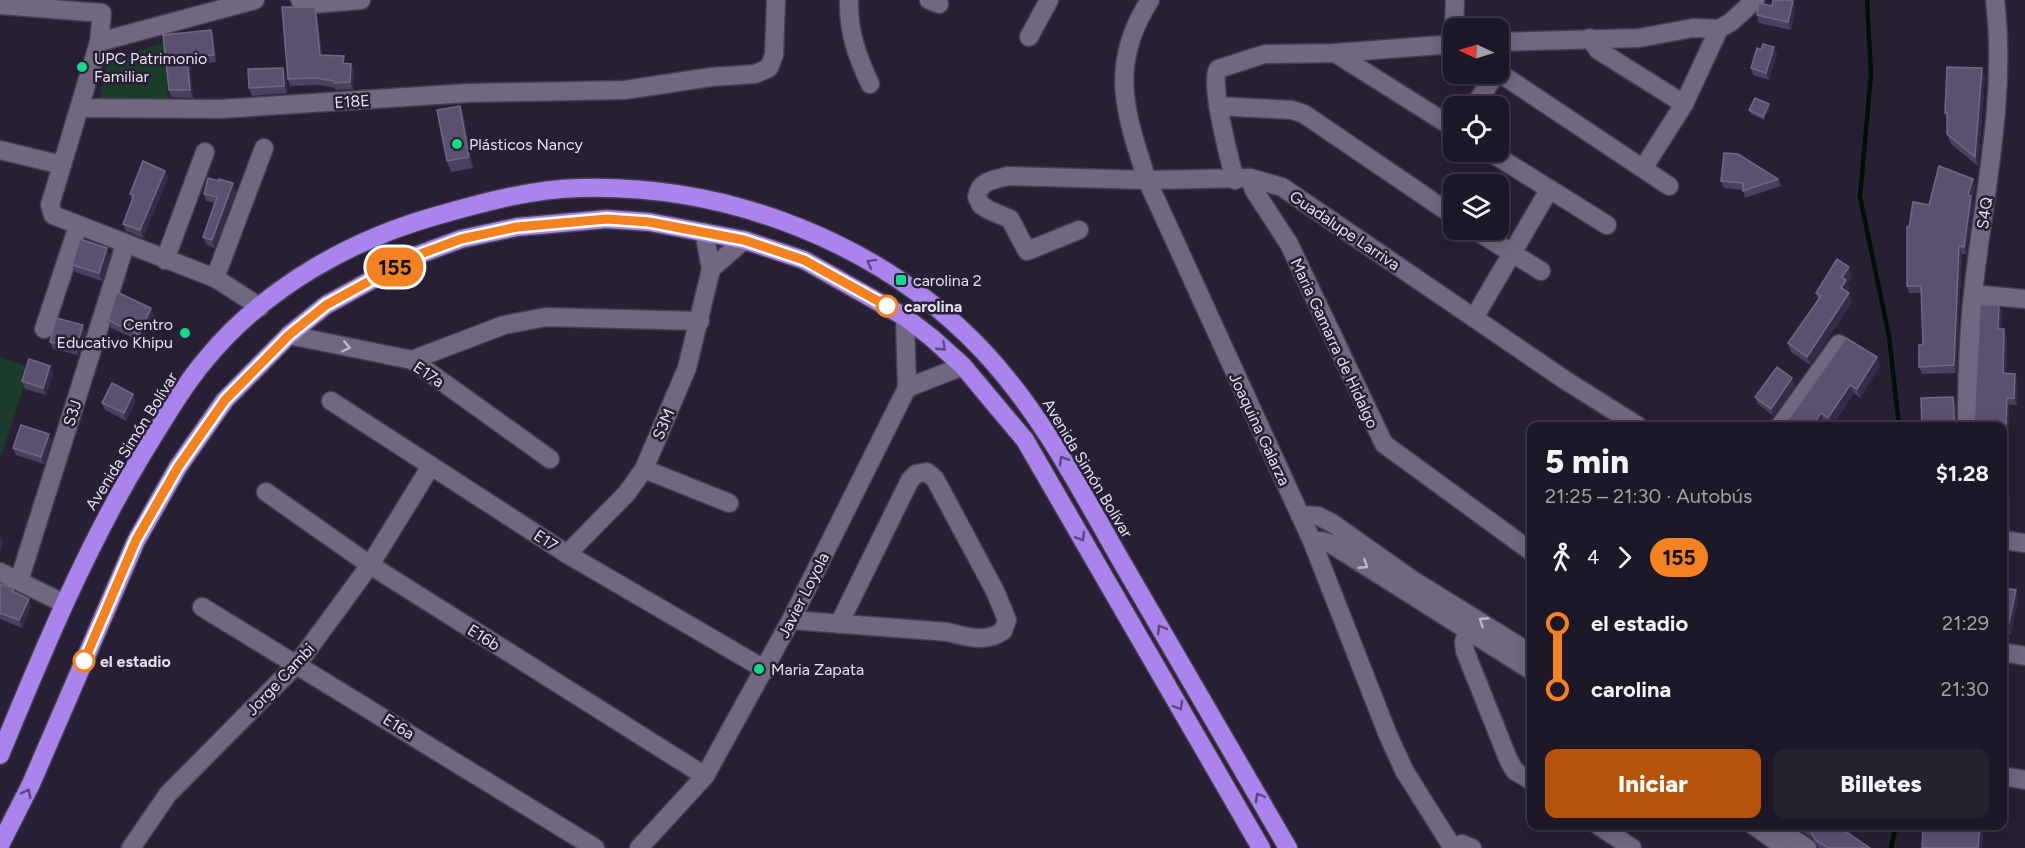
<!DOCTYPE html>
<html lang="es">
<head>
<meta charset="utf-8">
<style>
  :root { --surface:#1d1827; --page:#25212f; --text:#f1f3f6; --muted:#a0a0a7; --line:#3b3744; --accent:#b45309 }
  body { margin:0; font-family:Figtree,sans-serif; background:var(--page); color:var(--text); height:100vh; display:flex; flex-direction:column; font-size:22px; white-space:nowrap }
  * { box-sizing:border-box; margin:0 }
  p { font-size:20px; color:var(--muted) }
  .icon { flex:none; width:33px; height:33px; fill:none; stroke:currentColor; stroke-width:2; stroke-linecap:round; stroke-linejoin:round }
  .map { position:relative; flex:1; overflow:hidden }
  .details { position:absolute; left:1527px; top:422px; width:480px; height:408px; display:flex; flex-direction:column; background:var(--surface); border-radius:12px; box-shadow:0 3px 15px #0003,0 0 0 2px var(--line) }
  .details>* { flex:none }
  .badge { padding:0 12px; border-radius:20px; font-size:21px; line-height:39px }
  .needle { width:39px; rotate:274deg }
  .buttons { position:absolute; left:1443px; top:18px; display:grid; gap:12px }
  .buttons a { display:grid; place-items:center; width:66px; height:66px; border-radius:12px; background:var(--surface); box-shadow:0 3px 15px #0003,0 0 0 2px var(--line); font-size:30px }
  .map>.badge { position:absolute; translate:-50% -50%; box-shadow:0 0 0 3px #fff }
  .legs { display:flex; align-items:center; gap:9px; height:66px; padding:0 18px; font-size:20px }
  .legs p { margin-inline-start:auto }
  .head { display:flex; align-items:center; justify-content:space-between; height:102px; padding:0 18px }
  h1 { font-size:33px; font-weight:800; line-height:45px }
  .action { display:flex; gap:12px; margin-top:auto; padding:12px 18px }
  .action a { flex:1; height:69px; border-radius:12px; background:var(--accent); color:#fff; font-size:24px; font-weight:800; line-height:69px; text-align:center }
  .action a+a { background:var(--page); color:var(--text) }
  ul { padding:0 18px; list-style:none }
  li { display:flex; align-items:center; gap:21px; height:66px; font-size:22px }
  li i { display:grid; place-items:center; width:9px; height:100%; margin:0 8px; background:currentColor }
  li i::after { content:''; width:15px; height:15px; margin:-8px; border:4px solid; border-radius:50%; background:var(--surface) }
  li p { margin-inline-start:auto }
  li:first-child i { background:linear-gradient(#0000 50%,currentColor 0) }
  li:last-child i { background:linear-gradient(currentColor 50%,#0000 0) }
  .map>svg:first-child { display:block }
</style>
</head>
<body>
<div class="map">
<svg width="2025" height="848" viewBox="0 0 2025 848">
  <rect width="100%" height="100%" fill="#272034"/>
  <!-- green -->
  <g fill="#1b3c2a">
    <path d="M164,43L168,98L99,99L108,60Z"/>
    <path d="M0,357L30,368L0,459Z"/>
  </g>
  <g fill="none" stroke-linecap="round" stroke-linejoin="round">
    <!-- stream -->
    <g stroke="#000f05" stroke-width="4.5">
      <path d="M1867,0L1871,74L1860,197L1889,336L1899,426"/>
      <path d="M1891,848L1896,825"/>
    </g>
    <defs>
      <g id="minor">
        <path d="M300,0L312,4L361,0"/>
        <path d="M849,0C848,31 857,56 870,84"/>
        <path d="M929,0L939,4"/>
        <path d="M1150,0C1108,65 1125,112 1147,180L1312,541L1388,735L1405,772L1453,848L1462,844L1472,848"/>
        <path d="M0,5L102,13L99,42L50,205L53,215L215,278L260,307"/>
        <path d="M1454,28L1455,0"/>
        <path d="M1029,37L1049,0"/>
        <path d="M1590,38L1598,50L1684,104"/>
        <path d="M99,42L255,0"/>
        <path d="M1498,42L1639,38L1693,28L1719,29"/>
        <path d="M1335,53L1454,128"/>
        <path d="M1498,72L1669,186"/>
        <path d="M1218,106L1292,110L1304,114L1454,216"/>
        <path d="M1474,106L1496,74"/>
        <path d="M79,108L220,109L468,93L625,90L711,77L755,74L769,68L774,55L776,0"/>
        <path d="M0,150L62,165"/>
        <path d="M1490,152L1607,225"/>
        <path d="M1644,167L1684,104L1719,29L1731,22L1755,0"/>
        <path d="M1250,178L1254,190L1289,244L1384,444L1532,552"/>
        <path d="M1235,180C1230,161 1209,82 1218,69L1265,54L1335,53L1454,44"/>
        <path d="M1079,230L1027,251L1010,219L989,210L981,205L977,197C980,180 993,180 1008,176L1147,180L1250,178L1282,187L1565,380L1638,426"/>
        <path d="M1475,230L1541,271"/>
        <path d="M165,260L205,152"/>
        <path d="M711,269L744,240"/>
        <path d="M215,278L264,148"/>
        <path d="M1973,294L2025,299"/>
        <path d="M1474,318L1549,190"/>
        <path d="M44,329L78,226"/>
        <path d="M289,335L412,360L550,459"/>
        <path d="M412,360L504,325L546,317L700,321"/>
        <path d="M907,388L963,366"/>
        <path d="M331,401L567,554L766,670"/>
        <path d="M1780,426L1839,344"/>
        <path d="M1967,426C1967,382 1968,338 1973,294C1983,196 2007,99 1995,0"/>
        <path d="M644,469L729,503"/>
        <path d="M266,492L370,565L705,776"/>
        <path d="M1300,515L1318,516L1332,523L1414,581L1532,654"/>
        <path d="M2002,540L2025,543"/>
        <path d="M1312,541H1322L1331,544L1532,671"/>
        <path d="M567,554L627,493L644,469L687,368L711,269L704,232"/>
        <path d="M0,572L63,603"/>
        <path d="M19,581L125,245"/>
        <path d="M202,607L595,848"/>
        <path d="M791,620L948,632C966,637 986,643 1003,631L1007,620L995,591L935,479L927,472L916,474L910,480L839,624"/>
        <path d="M1467,632L1464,642L1465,651L1509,761L1515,771L1532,781"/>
        <path d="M2002,652L2025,656"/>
        <path d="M2002,776L2025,780"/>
        <path d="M1598,825L1632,848"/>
        <path d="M1753,825L1781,845"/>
        <path d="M1772,825L1807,848"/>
        <path d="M131,848L168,794L298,663L370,565L431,466"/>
        <path d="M639,848L705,776L791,620L907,388L905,317"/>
      </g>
      <g id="highway">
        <path d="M0,755C43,651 85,549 143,453C163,421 183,386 207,358C266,287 352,239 439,215C484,202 533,189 580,188C729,184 882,243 984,352C1041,413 1079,487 1120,559C1176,655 1232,752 1288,848"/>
        <path d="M0,845L31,784L136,541L178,467L225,400L289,335L326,305L415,256L461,239L517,227L607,219L649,222L744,240L804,260L905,317L932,338L963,366L1025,440L1261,848"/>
      </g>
    </defs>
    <!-- minor casing -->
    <use href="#minor" stroke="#433d4e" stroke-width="21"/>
    <!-- highway casing -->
    <use href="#highway" stroke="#433d4e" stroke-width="21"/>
    <!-- minor -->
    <use href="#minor" stroke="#6f6880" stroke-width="18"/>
    <!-- highway -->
    <use href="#highway" stroke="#aa83ed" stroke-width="18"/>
  </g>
  <!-- wall -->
  <g fill="#4b3f62">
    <path d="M1772,6L1795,9L1791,30L1759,23L1757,15Z"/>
    <path d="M317,15L322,55L347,64H351L354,71L353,89L336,90L335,88L319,85L290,86L288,79Z"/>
    <path d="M211,30L214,37L216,62L190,65L193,98L171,97L169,90L163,35Z"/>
    <path d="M1777,54L1769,80L1753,75L1751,68Z"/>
    <path d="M286,75L287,93L252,96L249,88Z"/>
    <path d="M1985,78L1978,166L1951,144L1947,134V120L1945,113Z"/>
    <path d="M1769,104L1770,108L1764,120L1751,114L1749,110Z"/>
    <path d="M464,117L473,168L451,172L447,161Z"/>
    <path d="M165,171L168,178L143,238L126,231L123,224L132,200L130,194Z"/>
    <path d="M1778,179L1781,186L1745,198L1743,190L1724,188L1721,181Z"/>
    <path d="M1976,186L1972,198L1973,203L1966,254H1962L1956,373L1922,374L1919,367L1923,345L1922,293H1909L1907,286L1909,227Z"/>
    <path d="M236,191L214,248L206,244L203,237L215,203L206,201L204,194Z"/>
    <path d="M110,255L102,281L75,272L72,265Z"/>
    <path d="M1852,276L1847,284L1849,288L1847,292L1852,302L1810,365L1791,352L1788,343L1818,300L1816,293Z"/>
    <path d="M1999,305L2002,313L2001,329L2007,337L2006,373L2015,374L2017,381V405H2009L2008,433H2002V426H1974V425Z"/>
    <path d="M151,308L154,316L142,342L111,328L108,320Z"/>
    <path d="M86,332L78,355L53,349L50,342Z"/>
    <path d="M1877,357L1880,366L1860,398L1854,393L1832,426H1830L1824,422L1821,426H1786L1785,424Z"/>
    <path d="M53,373L46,395L25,389L22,381Z"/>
    <path d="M1792,378L1795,386L1773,416L1758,404L1755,397Z"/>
    <path d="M136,401L126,421L105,410L102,403Z"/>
    <path d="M49,434L51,441L44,464L16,455L13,448Z"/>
    <path d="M2002,450L2006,457V467H2002Z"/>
    <path d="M2002,489H2007L2010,497V530H2002Z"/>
    <path d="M0,584L29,599L31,606L22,628L0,619Z"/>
    <path d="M2002,588L2018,598L2011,634L2002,633Z"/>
    <path d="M1800,825H1844L1841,829L1870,848H1819L1814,839L1803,832Z"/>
  </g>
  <!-- shaded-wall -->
  <g fill="#362b49">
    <path d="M1793,1L1795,9L1791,30L1788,22Z"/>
    <path d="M315,7L317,15L322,62L320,55Z"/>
    <path d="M211,30L214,37L216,62L214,55Z"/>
    <path d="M1774,47L1777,54L1769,80L1766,73Z"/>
    <path d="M187,57L190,65L193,98L190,90Z"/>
    <path d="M351,64L354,71L353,89L350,82Z"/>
    <path d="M283,68L286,75L287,93L284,86Z"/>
    <path d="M1982,68L1985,78L1978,166L1975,157Z"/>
    <path d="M1769,104L1770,108L1764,120L1763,117Z"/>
    <path d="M460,106L464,117L473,168L469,157Z"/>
    <path d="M165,171L168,178L143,238L140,230Z"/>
    <path d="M1973,179L1976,186L1972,198L1973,203L1966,254L1964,247L1968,195Z"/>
    <path d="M233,183L236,191L214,248L212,240Z"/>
    <path d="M1959,246L1962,254L1956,373L1954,365Z"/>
    <path d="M107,248L110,255L102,281L99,273Z"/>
    <path d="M1849,267L1852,276L1847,284L1849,288L1844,296L1841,288L1842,277Z"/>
    <path d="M1849,293L1852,302L1810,365L1807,357Z"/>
    <path d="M1999,305L2002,313L2001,337L1998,329Z"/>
    <path d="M151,308L154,316L142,342L139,335Z"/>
    <path d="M83,325L86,332L78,355L76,348Z"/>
    <path d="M2004,329L2007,337L2006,381L2003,373Z"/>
    <path d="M1877,357L1880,366L1860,398L1857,389Z"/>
    <path d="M50,366L53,373L46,395L43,388Z"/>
    <path d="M2015,374L2017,381V405L2014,398Z"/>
    <path d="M1792,378L1795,386L1773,416L1771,409Z"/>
    <path d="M1850,385L1854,393L1832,426H1831L1828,418Z"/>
    <path d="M133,394L136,401L126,421L124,413Z"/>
    <path d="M1953,397L1956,404L1957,426H1955Z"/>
    <path d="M2007,398L2009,405L2008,433L2006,426Z"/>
    <path d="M1821,413L1824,422L1821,426H1812Z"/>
    <path d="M49,434L51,441L44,464L41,457Z"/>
    <path d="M2003,450L2006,457V467L2003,460Z"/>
    <path d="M2007,489L2010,497V530L2007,522Z"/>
    <path d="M0,534L3,543L0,553Z"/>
    <path d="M2016,590L2018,598L2011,634L2008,627Z"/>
    <path d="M29,599L31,606L22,628L19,620Z"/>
    <path d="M1980,825H1984L1982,848H1978Z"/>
  </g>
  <!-- building -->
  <g fill="#5c5071" stroke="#716784" stroke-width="1.5">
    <path d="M1773,0H1787L1793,1L1788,22L1757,15L1759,3L1772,6Z"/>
    <path d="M282,7H315L320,55L344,56L343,63L351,64L350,82L334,83V81L316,78L288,79Z"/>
    <path d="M211,30L214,55L187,57L190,90H169L163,35Z"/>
    <path d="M1763,44L1774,47L1766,73L1751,68L1757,48L1761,50Z"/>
    <path d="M1947,67L1982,68L1975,157L1947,134V113H1945Z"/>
    <path d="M283,68L284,86L249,88L248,69Z"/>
    <path d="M1755,98L1769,104L1763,117L1749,110Z"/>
    <path d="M460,106L469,157L447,161L437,110Z"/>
    <path d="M1724,153L1738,154L1778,179L1743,191V183L1721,181Z"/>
    <path d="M143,161L165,171L140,230L123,224L134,195L130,194Z"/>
    <path d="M1939,166L1973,179L1968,195L1971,196L1964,247L1959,246L1954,365L1919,367V345H1923L1921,286H1907V227H1909L1913,202L1929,205Z"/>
    <path d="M208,178L219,181V179L233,183L212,240L203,237L217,197L204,194Z"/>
    <path d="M80,239L107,248L99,273L72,265Z"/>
    <path d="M1837,259L1849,267L1842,277L1846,280L1841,288L1849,293L1807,357L1788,343L1821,296L1816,293Z"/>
    <path d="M117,292L151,308L139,335L108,320Z"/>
    <path d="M1980,305H1999L1998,329H2004L2003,373L2015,374L2014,398H2007L2006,426L1974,425Z"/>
    <path d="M56,318L83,325L76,348L50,342Z"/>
    <path d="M1846,338L1877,357L1857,389L1850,385L1828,418L1821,413L1812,426H1787L1785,424Z"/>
    <path d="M29,359L50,366L43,388L22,381Z"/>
    <path d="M1777,367L1792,378L1771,409L1755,397Z"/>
    <path d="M112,383L133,394L124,413L102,403Z"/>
    <path d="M1953,397L1955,426H1922L1921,398Z"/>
    <path d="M21,425L49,434L41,457L13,448Z"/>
    <rect x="2002" y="489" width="5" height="33"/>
    <path d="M0,584L14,588L12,591L29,599L19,620L0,613Z"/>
    <path d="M2002,588L2016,590L2008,627L2002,626Z"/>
    <path d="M1801,825H1836L1870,848H1828L1815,840L1811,832Z"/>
    <path d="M1923,825H1980L1978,848H1922Z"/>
  </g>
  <!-- one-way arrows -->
  <defs><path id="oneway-chevron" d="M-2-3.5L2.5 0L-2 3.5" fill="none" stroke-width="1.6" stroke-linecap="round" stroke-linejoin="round" transform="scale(1.5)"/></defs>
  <g stroke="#5b487e">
    <use href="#oneway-chevron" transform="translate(871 263) rotate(-151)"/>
    <use href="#oneway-chevron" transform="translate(942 347) rotate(43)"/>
    <use href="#oneway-chevron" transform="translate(1063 460) rotate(-120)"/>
    <use href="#oneway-chevron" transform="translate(1081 537) rotate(60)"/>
    <use href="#oneway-chevron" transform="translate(1161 629) rotate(-120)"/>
    <use href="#oneway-chevron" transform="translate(1179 706) rotate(60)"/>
    <use href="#oneway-chevron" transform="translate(27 793) rotate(-64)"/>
    <use href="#oneway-chevron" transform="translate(1259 797) rotate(-120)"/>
  </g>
  <g stroke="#bbb6c8">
    <use href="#oneway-chevron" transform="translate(346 347) rotate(12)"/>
    <use href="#oneway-chevron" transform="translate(1364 565) rotate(33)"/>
    <use href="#oneway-chevron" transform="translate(1483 621) rotate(-147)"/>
  </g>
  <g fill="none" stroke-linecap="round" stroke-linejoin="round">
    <defs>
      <path id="line-1" d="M84,661L136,540L178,467L225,400L289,335L326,305L415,256L461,239L517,227L607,219L649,222L744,240L804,260L887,306"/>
    </defs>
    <!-- line-1 casing -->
    <use href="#line-1" stroke="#fff" stroke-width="14"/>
    <!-- line-1 -->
    <use href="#line-1" stroke="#f58220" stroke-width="9"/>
  </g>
  <!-- markers -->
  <g fill="#16d989" stroke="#272034" stroke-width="2">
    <circle cx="82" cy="67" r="6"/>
    <circle cx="457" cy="144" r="6"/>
    <rect x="895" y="274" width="12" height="12" rx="3"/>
    <circle cx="185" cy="333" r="6"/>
    <circle cx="759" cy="669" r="6"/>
  </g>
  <g fill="#fff" stroke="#f58220" stroke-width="3">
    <circle cx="887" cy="306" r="10"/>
    <circle cx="84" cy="661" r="10"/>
  </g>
  <g text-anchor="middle" stroke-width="5" stroke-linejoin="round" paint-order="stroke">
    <!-- poi labels -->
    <g font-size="16" fill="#e4e0ee" stroke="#272034" text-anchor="start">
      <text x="94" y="64">UPC Patrimonio<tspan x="94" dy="18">Familiar</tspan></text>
      <text x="469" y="150">Plásticos Nancy</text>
      <text x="913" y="286">carolina 2</text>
      <text x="173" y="330" text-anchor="end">Centro<tspan x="173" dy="18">Educativo Khipu</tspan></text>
      <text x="771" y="675">Maria Zapata</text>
    </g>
    <!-- street labels -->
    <g font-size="16" fill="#e4e0ee" stroke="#272034">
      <text transform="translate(352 101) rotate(-4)" y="6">E18E</text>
      <text transform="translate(1984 213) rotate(-82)" y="6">S4Q</text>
      <text transform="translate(1345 230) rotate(34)" y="6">Guadalupe Larriva</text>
      <text transform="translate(1335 343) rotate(65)" y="6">Maria Gamarra de Hidalgo</text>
      <text transform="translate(429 374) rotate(34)" y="6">E17a</text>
      <text transform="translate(72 413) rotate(-72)" y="6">S3J</text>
      <text transform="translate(663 424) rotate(-67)" y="6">S3M</text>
      <text transform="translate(1260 429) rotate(65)" y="6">Joaquina Galarza</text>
      <text transform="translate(131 441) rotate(-58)" y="6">Avenida Simón Bolívar</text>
      <text transform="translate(1088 468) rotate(59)" y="6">Avenida Simón Bolívar</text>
      <text transform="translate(546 540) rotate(33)" y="6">E17</text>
      <text transform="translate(803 595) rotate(-63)" y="6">Javier Loyola</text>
      <text transform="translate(484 637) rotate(32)" y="6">E16b</text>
      <text transform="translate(280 679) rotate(-47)" y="6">Jorge Cambi</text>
      <text transform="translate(399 726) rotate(32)" y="6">E16a</text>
    </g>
    <!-- stop labels -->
    <g font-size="16" font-weight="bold" fill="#e4e0ee" stroke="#272034" text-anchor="start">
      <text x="904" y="312">carolina</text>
      <text x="100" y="667">el estadio</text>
    </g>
  </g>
</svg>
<div class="buttons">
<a><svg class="needle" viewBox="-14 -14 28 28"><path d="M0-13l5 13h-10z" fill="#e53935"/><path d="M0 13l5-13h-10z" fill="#a0a0a7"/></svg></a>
<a><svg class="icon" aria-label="locate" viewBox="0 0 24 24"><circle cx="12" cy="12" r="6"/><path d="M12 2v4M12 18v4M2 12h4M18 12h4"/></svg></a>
<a><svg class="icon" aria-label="layers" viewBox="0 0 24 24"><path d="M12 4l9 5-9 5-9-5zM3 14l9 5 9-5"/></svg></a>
</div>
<b class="badge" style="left:395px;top:267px;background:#f58220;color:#111">155</b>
<section class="details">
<div class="head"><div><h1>5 min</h1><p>21:25 – 21:30 · Autobús</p></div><b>$1.28</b></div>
<div class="legs"><svg class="icon" aria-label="walk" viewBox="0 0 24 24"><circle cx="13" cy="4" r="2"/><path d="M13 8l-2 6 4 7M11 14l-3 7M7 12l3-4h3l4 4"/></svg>4<svg class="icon" aria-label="forward" viewBox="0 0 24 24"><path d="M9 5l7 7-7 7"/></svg><b class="badge" style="background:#f58220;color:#111">155</b></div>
<ul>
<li><i style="color:#f58220"></i><b>el estadio</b><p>21:29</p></li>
<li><i style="color:#f58220"></i><b>carolina</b><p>21:30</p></li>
</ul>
<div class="action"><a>Iniciar</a><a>Billetes</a></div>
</section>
</div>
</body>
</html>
